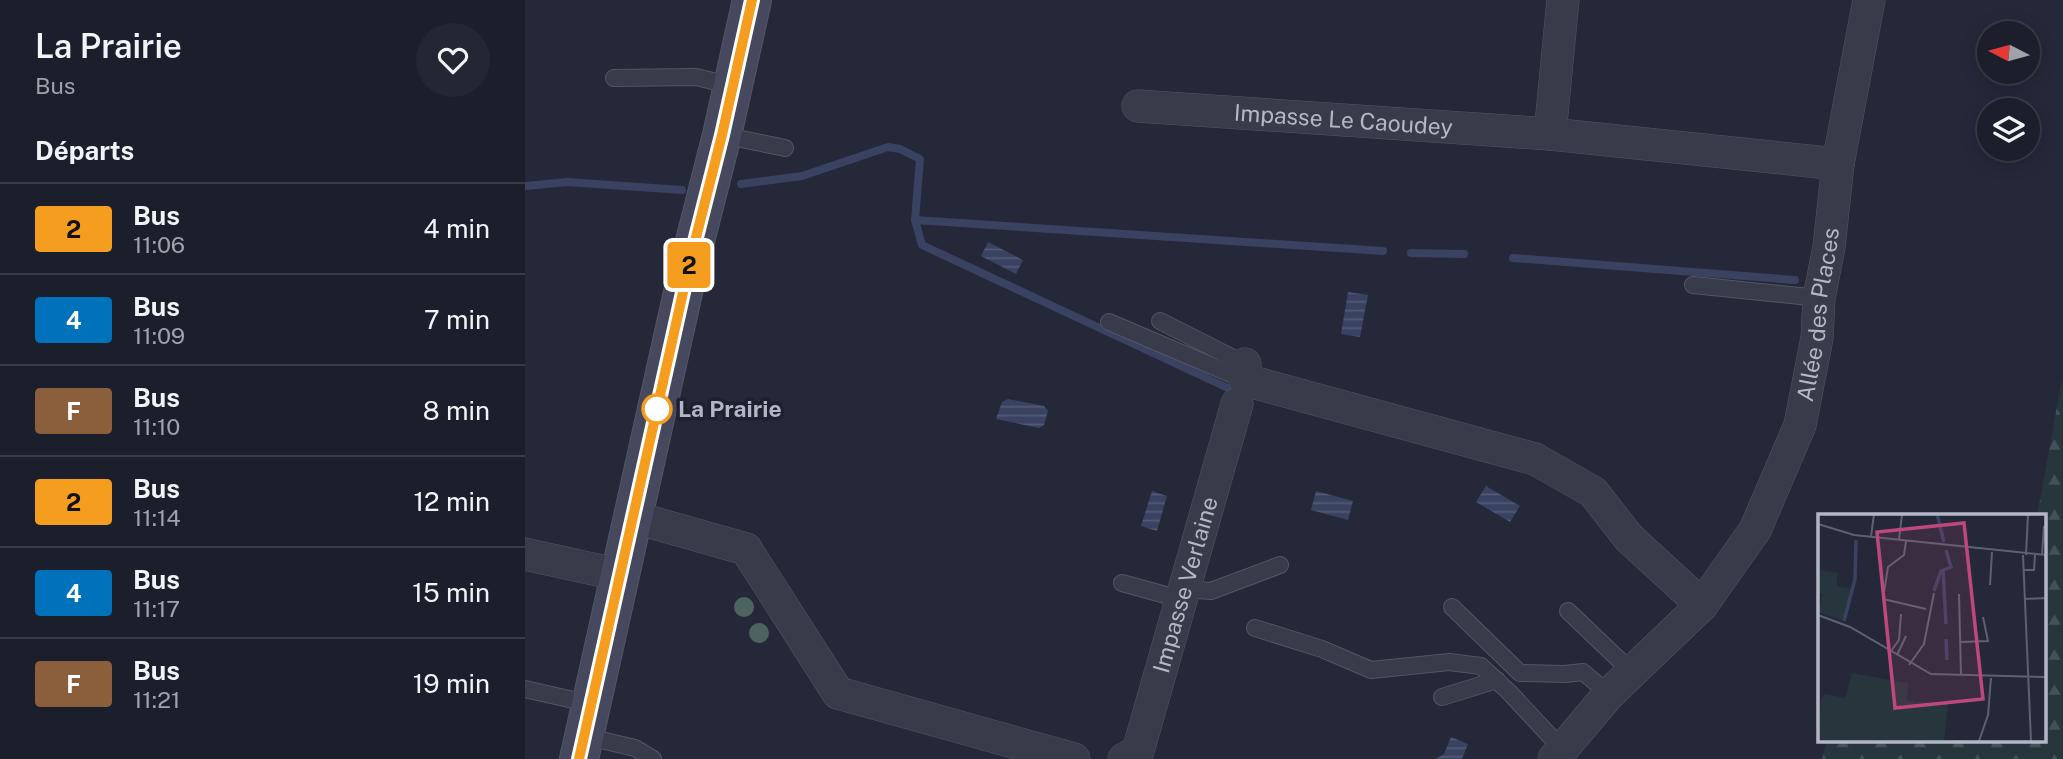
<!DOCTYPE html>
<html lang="fr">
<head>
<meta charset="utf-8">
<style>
  :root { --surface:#1b1e2b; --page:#242733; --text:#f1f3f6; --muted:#a0a2a9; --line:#393c47 }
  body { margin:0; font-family:"Public Sans",sans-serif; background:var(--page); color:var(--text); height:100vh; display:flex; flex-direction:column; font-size:26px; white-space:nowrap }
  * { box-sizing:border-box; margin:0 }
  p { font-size:23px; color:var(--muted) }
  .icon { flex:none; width:38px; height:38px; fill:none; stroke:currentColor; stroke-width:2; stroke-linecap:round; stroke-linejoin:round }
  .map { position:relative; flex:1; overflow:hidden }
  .details { display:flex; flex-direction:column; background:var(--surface); width:525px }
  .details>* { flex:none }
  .badge { padding:0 14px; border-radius:5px; font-size:24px; line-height:46px }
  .needle { width:46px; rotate:276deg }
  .controls { position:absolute; left:1452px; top:21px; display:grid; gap:14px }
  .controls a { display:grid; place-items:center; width:63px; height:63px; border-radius:50%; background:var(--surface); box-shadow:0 4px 18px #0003,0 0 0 2px var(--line); font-size:35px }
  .map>.badge { position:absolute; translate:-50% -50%; box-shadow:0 0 0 4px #fff }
  h2 { padding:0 35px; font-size:26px; line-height:63px }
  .round { display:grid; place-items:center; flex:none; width:74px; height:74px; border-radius:37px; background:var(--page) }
  .overview { display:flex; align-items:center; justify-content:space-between; height:119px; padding:0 35px }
  h1 { font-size:33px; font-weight:600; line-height:52px }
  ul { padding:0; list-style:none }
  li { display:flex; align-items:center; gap:21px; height:91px; padding:0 35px; border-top:2px solid var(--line) }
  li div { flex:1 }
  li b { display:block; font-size:26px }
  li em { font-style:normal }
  li .badge { min-width:77px; font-weight:700; text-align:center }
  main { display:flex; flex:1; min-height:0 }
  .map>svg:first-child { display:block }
</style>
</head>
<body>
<main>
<section class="details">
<div class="overview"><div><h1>La Prairie</h1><p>Bus</p></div><a class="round"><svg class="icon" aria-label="heart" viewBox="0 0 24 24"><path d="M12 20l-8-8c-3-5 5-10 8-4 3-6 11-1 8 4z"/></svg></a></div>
<h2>Départs</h2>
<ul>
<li><span class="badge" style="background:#f49d1e;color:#111">2</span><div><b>Bus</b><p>11:06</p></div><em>4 min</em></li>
<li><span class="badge" style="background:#0072bc;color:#fff">4</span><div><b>Bus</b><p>11:09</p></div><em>7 min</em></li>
<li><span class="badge" style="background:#8b5e3c;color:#fff">F</span><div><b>Bus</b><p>11:10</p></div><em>8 min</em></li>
<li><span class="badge" style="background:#f49d1e;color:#111">2</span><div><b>Bus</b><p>11:14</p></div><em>12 min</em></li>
<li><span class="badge" style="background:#0072bc;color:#fff">4</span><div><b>Bus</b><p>11:17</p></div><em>15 min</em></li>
<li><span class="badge" style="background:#8b5e3c;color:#fff">F</span><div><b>Bus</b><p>11:21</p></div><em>19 min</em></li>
</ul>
</section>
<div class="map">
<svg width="1538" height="759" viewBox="0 0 1538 759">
  <defs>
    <pattern id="forest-firs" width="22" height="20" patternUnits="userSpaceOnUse" patternTransform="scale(1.75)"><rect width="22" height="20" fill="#27363c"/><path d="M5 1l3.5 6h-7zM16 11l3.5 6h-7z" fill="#445157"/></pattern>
    <pattern id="water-rules" width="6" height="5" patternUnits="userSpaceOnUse" patternTransform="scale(1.75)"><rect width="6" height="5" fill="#3a4261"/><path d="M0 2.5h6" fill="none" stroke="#545b76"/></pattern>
  </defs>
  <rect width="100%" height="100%" fill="#242839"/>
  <!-- forest -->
  <path fill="url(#forest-firs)" d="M1538,374V759H1297L1302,740H1519V516H1512Z"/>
  <!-- water -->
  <g fill="url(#water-rules)">
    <path d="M463,242L498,260L491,274L456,256Z"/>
    <path d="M823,292L843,295L835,337L816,334Z"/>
    <path d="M483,399L519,406L523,411L519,425L514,428L471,419L477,402Z"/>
    <path d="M961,486L995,506L985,522L951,502Z"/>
    <path d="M627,491L642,496L632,531L616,526Z"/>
    <path d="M791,491L828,501L823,520L786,510Z"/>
    <path d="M926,737L943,744L937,759H910L919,754Z"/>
  </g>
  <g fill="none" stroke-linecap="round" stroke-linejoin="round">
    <!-- stream -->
    <g stroke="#3a4261" stroke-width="8">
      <path d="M216,184L277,176L363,147L375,149L395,159L390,220L397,245L705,389"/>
      <path d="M0,186L42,182L157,190"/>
      <path d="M390,220L858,251"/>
      <path d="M886,253L939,254"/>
      <path d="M988,258L1270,280"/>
    </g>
    <defs>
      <g id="service">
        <path d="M89,78L171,77L208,86"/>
        <path d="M197,135L260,148"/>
        <path d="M1168,285L1294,298"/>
        <path d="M635,321L720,364"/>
        <path d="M584,322L720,380"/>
        <path d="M597,583L655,599"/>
        <path d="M658,589L686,591L755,565"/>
        <path d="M927,607L995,673L1040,674L1058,672L1084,694"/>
        <path d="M1043,611L1108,673"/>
        <path d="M730,628L797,649L846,670L924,662L956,666L984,692L1038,750"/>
        <path d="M0,689L66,704"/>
        <path d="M917,697L972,680"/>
        <path d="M59,736L110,748L128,759"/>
      </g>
      <g id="minor">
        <path id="s1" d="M613,106L1025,134L1313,164"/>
        <path d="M1025,134L1038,0"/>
        <path d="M720,364V380L1010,459L1068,492L1104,538L1177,605"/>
        <path d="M108,517L221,549L313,693L549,759"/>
        <path d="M0,554L95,575"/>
        <path id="s2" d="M599,759L613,751L712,404"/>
        <path id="s3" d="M1029,759L1084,694L1177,605L1230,530L1275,425L1292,338L1294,298L1304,247L1313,164L1344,0"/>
      </g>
      <path id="secondary" d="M54,759L165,261L197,135L227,0"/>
    </defs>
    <!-- service casing -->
    <use href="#service" stroke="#525665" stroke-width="18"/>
    <!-- minor casing -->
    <use href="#minor" stroke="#525665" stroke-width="33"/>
    <!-- secondary casing -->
    <use href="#secondary" stroke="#525665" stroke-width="40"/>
    <!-- service -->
    <use href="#service" stroke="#373b4a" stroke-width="16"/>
    <!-- minor -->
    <use href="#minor" stroke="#373b4a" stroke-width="32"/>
    <!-- secondary -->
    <use href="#secondary" stroke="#46495d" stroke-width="38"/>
  </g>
  <!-- trees -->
  <g fill="#4b645f">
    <circle cx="219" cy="607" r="10"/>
    <circle cx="234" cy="633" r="10"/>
  </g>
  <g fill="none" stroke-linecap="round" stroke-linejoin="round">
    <defs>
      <path id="line" d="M54,759L165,261L197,135L227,0"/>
    </defs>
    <!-- line casing -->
    <use href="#line" stroke="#fff" stroke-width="16"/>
    <!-- line -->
    <use href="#line" stroke="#f49d1e" stroke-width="10"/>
  </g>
  <!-- markers -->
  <circle fill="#fff" stroke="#f49d1e" stroke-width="3.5" cx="132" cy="409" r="14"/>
  <g text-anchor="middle" stroke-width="7" stroke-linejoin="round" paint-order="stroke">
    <!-- street labels -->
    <g font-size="23" fill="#b3b6c6" stroke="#1d202f">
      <text dy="8" stroke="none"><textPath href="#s1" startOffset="206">Impasse Le Caoudey</textPath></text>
      <text dy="8" stroke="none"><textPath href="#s3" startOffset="532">Allée des Places</textPath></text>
      <text dy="8" stroke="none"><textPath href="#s2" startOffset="189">Impasse Verlaine</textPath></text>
    </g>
    <!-- stop labels -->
    <g font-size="23" font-weight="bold" fill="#b3b6c6" stroke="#1d202f" text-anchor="start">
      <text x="153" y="417">La Prairie</text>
    </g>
  </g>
  <!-- overview -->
  <g transform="translate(1293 514)">
    <rect width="228" height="228" fill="#242839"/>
    <path d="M0,56L19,59V72L34,75L26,107L0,98L5,80L0,79Z" fill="#27363c"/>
    <path d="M34,159L90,169L89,187L130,190L126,227H0L3,186L7,180L27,184Z" fill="#27363c"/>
    <path fill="none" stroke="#3a4261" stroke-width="3.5" d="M119,0L126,28M125,56L128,110M116,77L123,57L133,53L128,36M26,107L37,65L38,26M128,125L129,146"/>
    <path fill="none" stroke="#5d6171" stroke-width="2" d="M0,10L36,21L228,41M53,23L56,0M81,26L84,0M88,27L86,41L70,53L65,85L108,95M205,41L213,227M208,41L210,0M224,41L226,12M205,56H216L217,41M172,71L174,38M141,80L143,161M206,85L228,84M0,101L32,113L113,160L228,163M143,128L170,127L165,103M73,137L81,126L83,100M79,141L88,122M91,151L106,130L116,79M161,227L170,201L173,164"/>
    <path fill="#be477b" fill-opacity="0.15" stroke="#be477b" stroke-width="3.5" d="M146,9L165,185L77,194L59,18Z"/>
    <rect width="228" height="228" fill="none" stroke="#b3b6c6" stroke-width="3.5"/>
  </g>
</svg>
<div class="controls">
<a><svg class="needle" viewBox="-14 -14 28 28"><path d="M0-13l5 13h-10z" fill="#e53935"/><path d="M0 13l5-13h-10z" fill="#a0a2a9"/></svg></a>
<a><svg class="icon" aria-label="layers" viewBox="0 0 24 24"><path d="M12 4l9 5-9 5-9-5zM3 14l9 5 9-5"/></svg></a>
</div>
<b class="badge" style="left:164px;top:265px;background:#f49d1e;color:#111">2</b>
</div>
</main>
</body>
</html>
